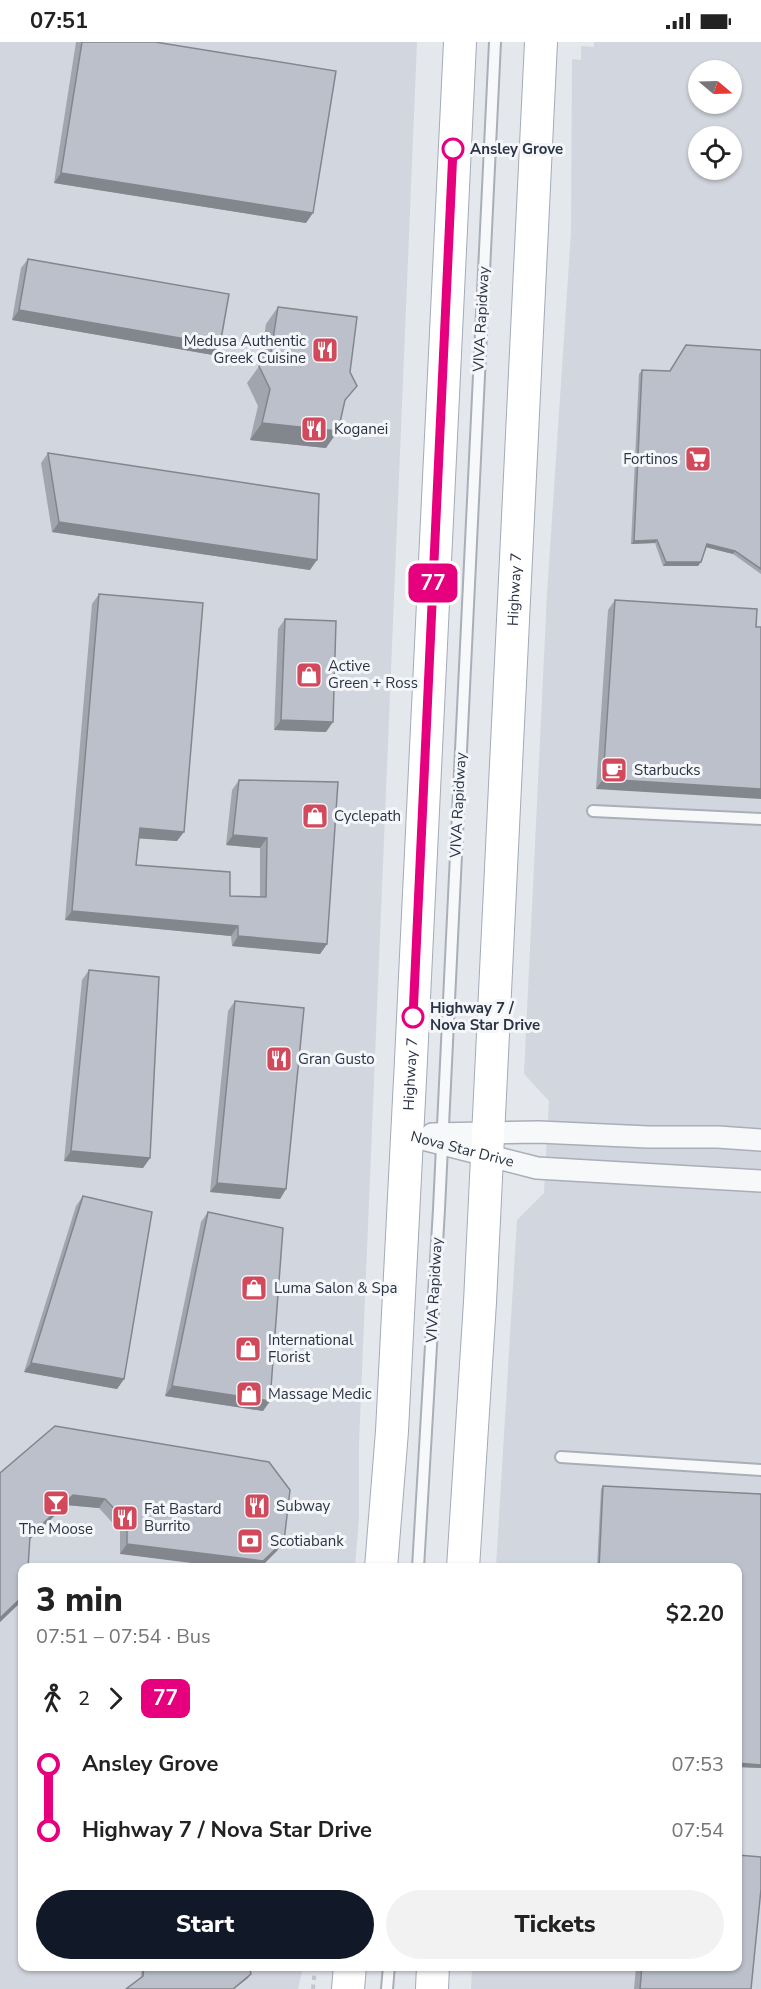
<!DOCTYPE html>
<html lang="en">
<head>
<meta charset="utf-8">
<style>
  :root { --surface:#fff; --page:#f2f2f2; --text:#222; --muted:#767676; --accent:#111827 }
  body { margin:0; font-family:"Nunito Sans",sans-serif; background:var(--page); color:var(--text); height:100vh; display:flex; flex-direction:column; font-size:22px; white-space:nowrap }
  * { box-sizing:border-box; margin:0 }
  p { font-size:20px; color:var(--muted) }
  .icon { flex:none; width:33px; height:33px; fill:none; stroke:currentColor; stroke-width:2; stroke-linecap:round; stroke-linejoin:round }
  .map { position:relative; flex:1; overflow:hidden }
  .drawer { position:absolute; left:18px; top:1521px; width:724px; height:408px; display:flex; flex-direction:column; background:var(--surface); border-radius:12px; box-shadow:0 2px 4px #0004 }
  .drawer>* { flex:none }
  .badge { padding:0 12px; border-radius:9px; font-size:21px; line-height:39px }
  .needle { width:39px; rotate:109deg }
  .buttons { position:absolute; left:688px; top:18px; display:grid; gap:12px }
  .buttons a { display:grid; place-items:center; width:54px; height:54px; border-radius:50%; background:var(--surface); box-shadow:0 2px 4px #0004; font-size:30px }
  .map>.badge { position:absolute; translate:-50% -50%; box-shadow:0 0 0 3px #fff }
  .legs { display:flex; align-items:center; gap:9px; height:66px; padding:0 18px; font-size:20px }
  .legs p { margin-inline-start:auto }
  .head { display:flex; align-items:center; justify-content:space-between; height:102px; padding:0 18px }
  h1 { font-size:33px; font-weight:800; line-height:45px }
  .action { display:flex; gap:12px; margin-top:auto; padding:12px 18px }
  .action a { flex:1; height:69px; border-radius:36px; background:var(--accent); color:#fff; font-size:24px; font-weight:800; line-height:69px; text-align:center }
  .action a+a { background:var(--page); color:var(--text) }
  ul { padding:0 18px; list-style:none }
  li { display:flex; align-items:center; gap:21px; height:66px; font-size:22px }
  li i { display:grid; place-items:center; width:9px; height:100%; margin:0 8px; background:currentColor }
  li i::after { content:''; width:15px; height:15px; margin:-8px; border:4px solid; border-radius:50%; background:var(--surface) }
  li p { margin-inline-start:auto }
  li:first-child i { background:linear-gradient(#0000 50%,currentColor 0) }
  li:last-child i { background:linear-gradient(currentColor 50%,#0000 0) }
  .status { display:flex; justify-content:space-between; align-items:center; height:42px; padding:0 30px; background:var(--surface); direction:ltr }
  .status svg { height:16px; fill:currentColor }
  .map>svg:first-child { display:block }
</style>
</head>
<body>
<div class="status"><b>07:51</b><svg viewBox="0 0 49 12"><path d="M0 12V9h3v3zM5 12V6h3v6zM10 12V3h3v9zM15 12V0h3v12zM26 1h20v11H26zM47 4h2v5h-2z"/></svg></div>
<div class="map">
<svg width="761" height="1947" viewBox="0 0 761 1947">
  <rect width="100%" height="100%" fill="#e4e7ec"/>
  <!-- built -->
  <g fill="#d2d6de" fill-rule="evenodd">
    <path d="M0,0H417L359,1401V1476L355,1525L22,1526V1924L303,1925L298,1947H0Z"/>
    <path d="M594,0H761V1947H471L472,1925L738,1924V1526L496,1525L517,1178L544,1151L549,1059L524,1032L547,552L571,190L572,17L581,18V4L594,5ZM699,28H732V62H699ZM699,94H732V128H699Z"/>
  </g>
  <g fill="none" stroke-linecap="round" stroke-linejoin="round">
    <defs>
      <g id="lane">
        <path d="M593,769L761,777"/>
        <path d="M561,1415L761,1428"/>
        <path d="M418,1526L439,1167L495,0"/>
        <path d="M387,1947L389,1924"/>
      </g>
      <g id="street">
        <path d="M432,1092L539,1090L648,1095H718L761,1098"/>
        <path id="s1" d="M407,1093L537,1126L761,1139"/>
      </g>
      <g id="primary">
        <path id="s2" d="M381,1526L392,1389L411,1018L460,0"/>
        <path id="s3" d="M463,1526L480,1260L541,0"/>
        <path d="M348,1947L350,1924"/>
        <path d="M432,1947L433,1924"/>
      </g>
    </defs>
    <!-- lane casing -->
    <use href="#lane" stroke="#a9aeb7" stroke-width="14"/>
    <!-- street casing -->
    <use href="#street" stroke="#a9aeb7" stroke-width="24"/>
    <!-- primary casing -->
    <use href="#primary" stroke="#a3abb8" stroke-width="34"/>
    <!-- path -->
    <path stroke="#c2c5cb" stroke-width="4" stroke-dasharray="4.5 4.5" stroke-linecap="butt" d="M313,1947L315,1924"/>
    <!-- lane -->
    <use href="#lane" stroke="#f7f8fa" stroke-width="10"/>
    <!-- street -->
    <use href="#street" stroke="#f7f8fa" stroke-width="21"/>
    <!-- primary -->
    <use href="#primary" stroke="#fff" stroke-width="32"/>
  </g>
  <!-- wall -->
  <g fill="#a1a5ae">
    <path d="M76,0H155L306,181L54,141Z"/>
    <path d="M28,217L213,313L12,278L21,226Z"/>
    <path d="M278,265L344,362L326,406L250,398L258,364L247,341L260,323L266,282Z"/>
    <path d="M761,308V532L733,512L706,505L698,524H663L655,501L631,502L639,332L642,328L670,329Z"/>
    <path d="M48,411L310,528L52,490L41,421Z"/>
    <path d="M99,552L177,799L139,796L136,823L230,854L260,855V806L226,803L232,748L239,738L327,902L320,912L232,904L231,894L65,878L92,562Z"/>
    <path d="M615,558L757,567L596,747L608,568Z"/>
    <path d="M285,577L326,690L274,688L278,587Z"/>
    <path d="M89,928L150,1116L143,1126L64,1119L82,938Z"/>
    <path d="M235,959L286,1147L280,1157L210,1150L228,969Z"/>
    <path d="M83,1154L124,1337L117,1347L24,1330L76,1164Z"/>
    <path d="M208,1170L270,1359L263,1369L165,1354L201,1180Z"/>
    <path d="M55,1384L277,1509L120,1512V1489L99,1466L66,1463L29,1497L22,1526V1558L0,1580V1431Z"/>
    <path d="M603,1444L761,1452V1726L738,1725V1526H597L601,1447Z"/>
    <path d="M142,1924H249L248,1936L141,1935Z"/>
    <path d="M636,1924H738L751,1947H634Z"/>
  </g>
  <!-- shaded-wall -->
  <g fill="#83868d">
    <path d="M61,131L313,171L306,181L54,141Z"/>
    <path d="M19,268L220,303L213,313L12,278Z"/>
    <path d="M262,381L338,389L326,406L250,398Z"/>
    <path d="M59,480L317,518L310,528L52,490Z"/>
    <path d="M657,498L655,501L631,502L634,499Z"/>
    <path d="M707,502L735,509L733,512L705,505Z"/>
    <path d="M666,520H701L698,524H663Z"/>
    <path d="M281,678L333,680L326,690L274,688Z"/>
    <path d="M603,737L761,747V757L596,747Z"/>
    <path d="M140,786L184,790L177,799L133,796Z"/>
    <path d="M233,793L267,796L260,806L226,803Z"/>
    <path d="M72,869L238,884L231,894L65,878Z"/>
    <path d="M238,894L327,902L320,912L232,904Z"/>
    <path d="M71,1109L150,1116L143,1126L64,1119Z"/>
    <path d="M217,1141L286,1147L280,1157L210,1150Z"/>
    <path d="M31,1321L124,1337L117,1347L24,1330Z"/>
    <path d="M172,1344L270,1359L263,1369L165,1354Z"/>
    <path d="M73,1453L105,1457L99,1466L66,1463L23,1504L30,1494Z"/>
    <path d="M284,1499L277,1509L260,1526H231L120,1512L127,1502Z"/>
    <path d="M22,1555V1558L20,1561L0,1580V1576Z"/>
    <path d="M738,1721L761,1723V1726L738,1725Z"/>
    <path d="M251,1932L248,1936L234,1947H233Z"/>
  </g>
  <!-- building -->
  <g fill="#bbc0ca" stroke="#83868d" stroke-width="1.5">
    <path d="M82,0H155L336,29L313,171L61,131Z"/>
    <path d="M28,217L229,252L220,303L19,268Z"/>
    <path d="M278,265L357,275L350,330L357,344L345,358L338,389L262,381L270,347L259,324L271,310Z"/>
    <path d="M686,303L761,308V527L735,509L707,502L701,520H666L657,498L634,499L642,328L670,329Z"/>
    <path d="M48,411L319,452L317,518L59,480Z"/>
    <path d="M99,552L203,561L184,790L140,786L136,823L230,830V854L266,855L267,796L233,793L239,738L338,740L327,902L238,894V884L72,869Z"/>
    <path d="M615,558L757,567L756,585H761V747L603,737Z"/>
    <path d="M285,577L336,579L333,680L281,678Z"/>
    <path d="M89,928L159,935L150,1116L71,1109Z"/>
    <path d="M235,959L304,966L286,1147L217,1141Z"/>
    <path d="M83,1154L152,1170L124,1337L31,1321Z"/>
    <path d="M208,1170L283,1186L270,1359L172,1344Z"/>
    <path d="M55,1384L269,1420L290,1448L284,1499L263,1519L127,1502V1480L105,1457L73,1453L30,1494L28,1526H22V1555L0,1576V1431Z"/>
    <path d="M603,1444L761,1452V1723L738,1721V1526H599Z"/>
    <path d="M738,1813L761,1815V1847L751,1947H640L642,1924H738Z"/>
    <path d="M144,1924H249L251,1932L233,1947H126L143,1934Z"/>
  </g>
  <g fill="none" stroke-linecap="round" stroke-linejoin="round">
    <defs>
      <path id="line-1" d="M413,975L453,107"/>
    </defs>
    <!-- line-1 casing -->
    <use href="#line-1" stroke="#fff" stroke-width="14"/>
    <!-- line-1 -->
    <use href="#line-1" stroke="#e6007e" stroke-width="9"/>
  </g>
  <!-- icons -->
  <defs>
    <symbol id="restaurant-square" viewBox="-11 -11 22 22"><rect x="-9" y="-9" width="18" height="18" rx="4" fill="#d1495b" stroke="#f4f6f9"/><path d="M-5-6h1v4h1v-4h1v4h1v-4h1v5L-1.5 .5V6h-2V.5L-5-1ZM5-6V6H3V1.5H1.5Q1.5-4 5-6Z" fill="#fff"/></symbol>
    <symbol id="supermarket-square" viewBox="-11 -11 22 22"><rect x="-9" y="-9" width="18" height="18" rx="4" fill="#d1495b" stroke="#f4f6f9"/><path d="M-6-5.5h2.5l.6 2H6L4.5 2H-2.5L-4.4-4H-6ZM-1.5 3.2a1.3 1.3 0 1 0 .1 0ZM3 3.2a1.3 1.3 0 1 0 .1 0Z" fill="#fff"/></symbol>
    <symbol id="shop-square" viewBox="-11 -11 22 22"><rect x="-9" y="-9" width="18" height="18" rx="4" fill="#d1495b" stroke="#f4f6f9"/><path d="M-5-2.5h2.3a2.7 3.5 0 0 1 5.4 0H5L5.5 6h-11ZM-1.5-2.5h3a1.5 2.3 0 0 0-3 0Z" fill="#fff"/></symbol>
    <symbol id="cafe-square" viewBox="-11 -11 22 22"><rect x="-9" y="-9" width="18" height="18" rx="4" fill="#d1495b" stroke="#f4f6f9"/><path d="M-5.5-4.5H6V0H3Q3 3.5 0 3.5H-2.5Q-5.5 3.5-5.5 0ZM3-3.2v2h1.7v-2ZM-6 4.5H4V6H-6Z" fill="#fff"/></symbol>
    <symbol id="bar-square" viewBox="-11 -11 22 22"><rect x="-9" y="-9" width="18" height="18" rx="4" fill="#d1495b" stroke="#f4f6f9"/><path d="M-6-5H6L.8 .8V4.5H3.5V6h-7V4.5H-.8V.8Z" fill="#fff"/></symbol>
    <symbol id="bank-square" viewBox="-11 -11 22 22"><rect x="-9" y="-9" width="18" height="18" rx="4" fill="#d1495b" stroke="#f4f6f9"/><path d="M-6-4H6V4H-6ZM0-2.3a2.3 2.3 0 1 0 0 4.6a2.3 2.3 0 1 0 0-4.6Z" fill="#fff"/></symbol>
  </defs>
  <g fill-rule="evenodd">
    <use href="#restaurant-square" x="310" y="293" width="30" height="30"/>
    <use href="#restaurant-square" x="299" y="372" width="30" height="30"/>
    <use href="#supermarket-square" x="683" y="402" width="30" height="30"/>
    <use href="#shop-square" x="294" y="618" width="30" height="30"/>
    <use href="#cafe-square" x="599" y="713" width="30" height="30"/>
    <use href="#shop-square" x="300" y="759" width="30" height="30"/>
    <use href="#restaurant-square" x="264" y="1002" width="30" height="30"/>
    <use href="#shop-square" x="239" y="1231" width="30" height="30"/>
    <use href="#shop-square" x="233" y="1292" width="30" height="30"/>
    <use href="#shop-square" x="234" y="1337" width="30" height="30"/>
    <use href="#bar-square" x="41" y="1446" width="30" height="30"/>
    <use href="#restaurant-square" x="242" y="1449" width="30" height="30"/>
    <use href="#restaurant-square" x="110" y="1461" width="30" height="30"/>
    <use href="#bank-square" x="235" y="1484" width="30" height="30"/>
  </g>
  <!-- markers -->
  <g fill="#fff" stroke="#e6007e" stroke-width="3">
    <circle cx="453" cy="107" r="10"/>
    <circle cx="413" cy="975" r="10"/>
  </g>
  <g text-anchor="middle" stroke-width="6" stroke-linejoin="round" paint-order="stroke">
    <!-- stop labels -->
    <g font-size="15" font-weight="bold" fill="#2b3445" stroke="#f4f6f9" text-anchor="start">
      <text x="470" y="112">Ansley Grove</text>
      <text x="430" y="971">Highway 7 /<tspan x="430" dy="17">Nova Star Drive</tspan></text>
    </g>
    <!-- street labels -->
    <g font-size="15" fill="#2b3445" stroke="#f4f6f9">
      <text transform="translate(481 277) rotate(-87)" y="5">VIVA Rapidway</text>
      <text dy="5" stroke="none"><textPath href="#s3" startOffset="980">Highway 7</textPath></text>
      <text transform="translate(458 763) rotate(-87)" y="5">VIVA Rapidway</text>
      <text dy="5" stroke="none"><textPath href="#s2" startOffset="495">Highway 7</textPath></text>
      <text dy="5" stroke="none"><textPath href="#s1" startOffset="57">Nova Star Drive</textPath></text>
      <text transform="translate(434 1248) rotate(-87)" y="5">VIVA Rapidway</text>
    </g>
    <!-- poi labels -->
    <g font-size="15" fill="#2b3445" stroke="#f4f6f9" text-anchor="start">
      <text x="306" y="304" text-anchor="end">Medusa Authentic<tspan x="306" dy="17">Greek Cuisine</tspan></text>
      <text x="334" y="392">Koganei</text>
      <text x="678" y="422" text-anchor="end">Fortinos</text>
      <text x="328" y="629">Active<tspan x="328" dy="17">Green + Ross</tspan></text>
      <text x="634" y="733">Starbucks</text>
      <text x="334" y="779">Cyclepath</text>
      <text x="298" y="1022">Gran Gusto</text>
      <text x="274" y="1251">Luma Salon &amp; Spa</text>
      <text x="268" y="1303">International<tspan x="268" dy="17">Florist</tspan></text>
      <text x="268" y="1357">Massage Medic</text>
      <text x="276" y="1469">Subway</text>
      <text x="144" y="1472">Fat Bastard<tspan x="144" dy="17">Burrito</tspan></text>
      <text x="56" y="1492" text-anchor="middle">The Moose</text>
      <text x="270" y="1504">Scotiabank</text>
    </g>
  </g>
</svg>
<div class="buttons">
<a><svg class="needle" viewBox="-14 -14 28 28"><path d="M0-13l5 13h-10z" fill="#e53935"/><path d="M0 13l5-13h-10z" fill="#767676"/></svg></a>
<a><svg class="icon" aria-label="locate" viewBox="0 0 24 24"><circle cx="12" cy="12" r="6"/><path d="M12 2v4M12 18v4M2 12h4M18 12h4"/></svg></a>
</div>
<b class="badge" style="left:433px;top:541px;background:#e6007e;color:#fff">77</b>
<section class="drawer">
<div class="head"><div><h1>3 min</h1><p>07:51 – 07:54 · Bus</p></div><b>$2.20</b></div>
<div class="legs"><svg class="icon" aria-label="walk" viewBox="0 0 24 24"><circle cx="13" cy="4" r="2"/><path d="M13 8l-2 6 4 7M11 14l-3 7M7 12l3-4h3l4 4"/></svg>2<svg class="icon" aria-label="forward" viewBox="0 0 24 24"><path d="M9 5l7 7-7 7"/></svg><b class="badge" style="background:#e6007e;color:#fff">77</b></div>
<ul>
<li><i style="color:#e6007e"></i><b>Ansley Grove</b><p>07:53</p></li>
<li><i style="color:#e6007e"></i><b>Highway 7 / Nova Star Drive</b><p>07:54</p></li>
</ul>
<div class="action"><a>Start</a><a>Tickets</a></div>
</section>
</div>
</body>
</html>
